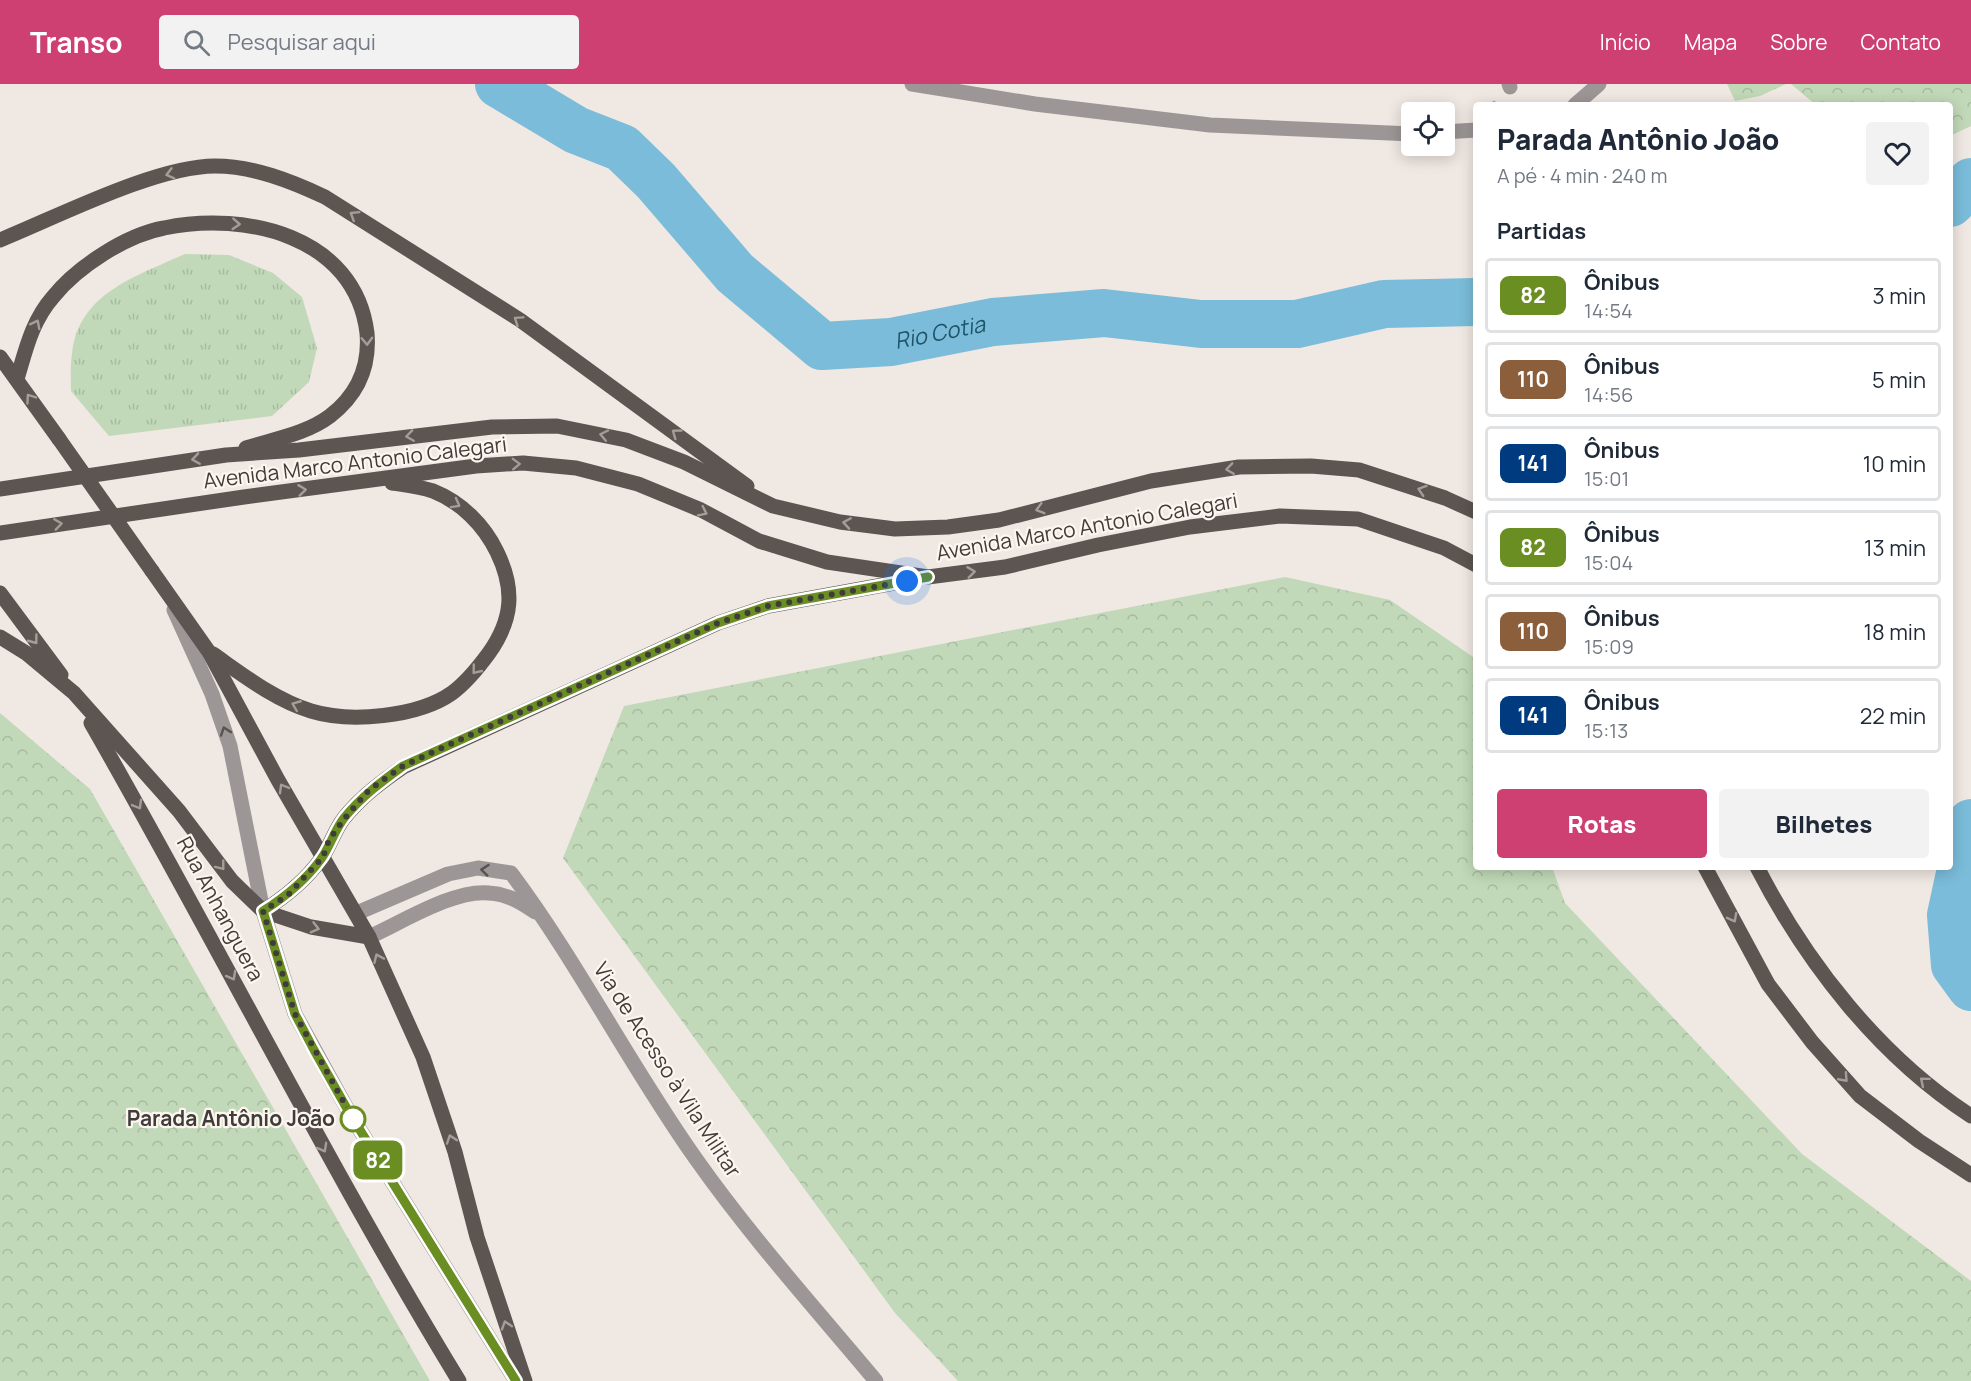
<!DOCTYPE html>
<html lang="pt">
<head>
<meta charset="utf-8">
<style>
  :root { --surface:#fff; --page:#f2f2f3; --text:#1f2937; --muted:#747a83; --line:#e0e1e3; --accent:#cd4071 }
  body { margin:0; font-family:Manrope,sans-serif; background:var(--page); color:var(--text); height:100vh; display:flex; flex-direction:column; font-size:22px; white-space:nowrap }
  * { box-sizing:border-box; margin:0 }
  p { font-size:20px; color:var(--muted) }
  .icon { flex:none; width:33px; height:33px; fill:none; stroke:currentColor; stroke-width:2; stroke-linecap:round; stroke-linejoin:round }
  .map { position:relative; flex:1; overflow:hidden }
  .details { position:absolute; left:1473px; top:18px; width:480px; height:768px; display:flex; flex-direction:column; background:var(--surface); border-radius:6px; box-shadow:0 3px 15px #0003 }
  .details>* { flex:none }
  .badge { padding:0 12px; border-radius:9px; font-size:21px; line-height:39px }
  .controls { position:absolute; left:1401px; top:18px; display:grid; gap:12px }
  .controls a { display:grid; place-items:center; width:54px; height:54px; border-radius:6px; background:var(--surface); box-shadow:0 3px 15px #0003; font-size:30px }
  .you { position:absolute; width:30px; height:30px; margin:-15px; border:4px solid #fff; border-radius:50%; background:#1a73e8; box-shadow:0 0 0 9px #1a73e833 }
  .map>.badge { position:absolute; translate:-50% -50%; box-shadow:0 0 0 3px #fff }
  h2 { padding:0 24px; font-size:22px; line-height:54px }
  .round { display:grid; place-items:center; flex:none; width:63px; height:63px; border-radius:6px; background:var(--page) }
  .headline { display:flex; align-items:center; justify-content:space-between; height:102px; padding:0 24px }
  h1 { font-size:28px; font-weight:800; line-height:45px }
  .action { display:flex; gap:12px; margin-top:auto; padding:12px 24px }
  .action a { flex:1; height:69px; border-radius:6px; background:var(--accent); color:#fff; font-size:24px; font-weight:800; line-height:69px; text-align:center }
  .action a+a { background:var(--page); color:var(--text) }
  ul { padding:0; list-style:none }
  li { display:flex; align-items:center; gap:18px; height:75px; margin:0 12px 9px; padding:0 12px; border:3px solid var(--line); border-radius:6px }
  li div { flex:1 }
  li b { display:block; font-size:22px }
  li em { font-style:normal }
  li .badge { min-width:66px; font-weight:700; text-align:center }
  header { display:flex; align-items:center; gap:36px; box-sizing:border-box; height:84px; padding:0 30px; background:var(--accent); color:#fff }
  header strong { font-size:28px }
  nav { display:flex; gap:33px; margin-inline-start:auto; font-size:21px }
  .search { width:420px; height:54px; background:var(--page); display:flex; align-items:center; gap:15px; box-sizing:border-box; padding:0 21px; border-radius:6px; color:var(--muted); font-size:22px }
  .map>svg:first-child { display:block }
</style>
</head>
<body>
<header>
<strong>Transo</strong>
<div class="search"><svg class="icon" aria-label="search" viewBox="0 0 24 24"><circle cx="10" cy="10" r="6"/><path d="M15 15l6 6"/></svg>Pesquisar aqui</div>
<nav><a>Início</a><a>Mapa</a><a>Sobre</a><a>Contato</a></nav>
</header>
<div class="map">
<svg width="1971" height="1297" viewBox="0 0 1971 1297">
  <defs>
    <pattern id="grass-tufts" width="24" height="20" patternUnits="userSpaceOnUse" patternTransform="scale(1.5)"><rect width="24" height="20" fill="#c1d9b8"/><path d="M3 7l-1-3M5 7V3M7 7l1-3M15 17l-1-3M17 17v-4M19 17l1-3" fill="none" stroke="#a7bb9f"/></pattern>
    <pattern id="forest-crowns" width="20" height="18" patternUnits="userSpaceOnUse" patternTransform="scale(1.5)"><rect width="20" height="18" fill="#c1d9b8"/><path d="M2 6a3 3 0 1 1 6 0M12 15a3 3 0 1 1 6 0" fill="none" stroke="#a7bb9f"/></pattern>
  </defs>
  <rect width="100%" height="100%" fill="#f0e8e2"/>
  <!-- grass -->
  <path fill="url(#grass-tufts)" d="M185,170L229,171L273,189L302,213L317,264L309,298L272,332L109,352L71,307C71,295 70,282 72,270C78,209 137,192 185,170Z"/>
  <!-- forest -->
  <g fill="url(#forest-crowns)">
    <path d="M1727,0H1786L1760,12L1735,17Z"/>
    <path d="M1791,0H1971V42L1950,52V21H1816Z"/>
    <path d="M1285,493L1390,516L1476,575V783H1552L1565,819L1802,1070L1971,1197V1297H958L895,1229L563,774L624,622Z"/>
    <path d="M0,629L90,705L430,1297H0Z"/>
  </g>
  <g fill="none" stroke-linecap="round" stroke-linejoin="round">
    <!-- river -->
    <g stroke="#7abcd9" stroke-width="48">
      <path id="s1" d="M499,0L576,46L622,64L656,97L735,189L822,262L891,258L993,238L1104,229L1201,240H1297L1384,220L1476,218"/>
      <path d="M1950,119L1971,98"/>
      <path d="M1971,739L1951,831L1955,881L1971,903"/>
    </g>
    <!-- path -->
    <path stroke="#b2aca7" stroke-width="4" stroke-dasharray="3 3" stroke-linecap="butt" d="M1487,21L1497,18"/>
    <!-- minor -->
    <g stroke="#9c9796" stroke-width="15">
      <path d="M912,0L1035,20L1210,41L1412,50"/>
      <path d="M1509,0L1510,3"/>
      <path d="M1575,21L1599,0"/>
      <path d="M1444,48L1476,46"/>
      <path d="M174,526L212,610L230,662L263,827L295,930L350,1030L516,1297"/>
      <path d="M357,829L448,790L478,784L511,789C579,880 630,982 696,1075C751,1153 815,1224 876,1297"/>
      <path d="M369,853C401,839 454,805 489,809C507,810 521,818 535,828"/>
    </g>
    <!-- major -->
    <g stroke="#5c5552" stroke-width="15">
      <path d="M0,156C57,133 156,82 215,82C253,82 291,97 325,113L520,236L747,402"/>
      <path d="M0,273L59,355"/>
      <path d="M17,295C26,265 32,237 53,213C77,183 126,151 164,144C246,127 355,152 367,249C370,284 357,311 330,332C306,350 274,355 246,364"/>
      <path d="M0,405L226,371L299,366L492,343L557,342L626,356L684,378L773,422L840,438L895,445L948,443L999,436L1151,397L1239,383L1311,382L1359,386L1445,414L1476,428"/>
      <path d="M0,449L244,413L476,382L523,379L576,384L638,400L701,426L759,457L827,478L928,493L1005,483L1098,461L1190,443L1280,432L1358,435L1444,464L1476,481"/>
      <path d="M152,487L209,568L278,696L369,853L423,973L455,1068L477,1153L525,1297"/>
      <path d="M0,509L61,591"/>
      <path d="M0,553L26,569L74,609L179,727L232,797L263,827C285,813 306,796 321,775C330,763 334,747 344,734C361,713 381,698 403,683L718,539L768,522L916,495"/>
      <path d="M213,570C243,591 275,616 311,627C350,639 418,633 452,609C467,598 478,584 489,569C513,535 515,505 497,468C484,441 461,418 433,407C420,403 405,401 392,399"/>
      <path d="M91,639C216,857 328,1082 459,1297"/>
      <path d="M1705,783L1768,900L1812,958L1860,1012L1919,1057L1971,1091"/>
      <path d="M1757,783C1807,880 1879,972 1971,1032"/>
      <path d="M263,827L311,843L369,853"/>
    </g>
    <!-- major-bridge -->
    <path stroke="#5c5552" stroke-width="15" d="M59,355L152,487"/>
  </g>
  <!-- one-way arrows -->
  <defs><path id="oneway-chevron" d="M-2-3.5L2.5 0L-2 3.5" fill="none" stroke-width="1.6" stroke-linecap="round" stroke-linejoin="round" transform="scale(1.5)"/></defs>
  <g stroke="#a49d99">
    <use href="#oneway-chevron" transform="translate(170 90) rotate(165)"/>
    <use href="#oneway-chevron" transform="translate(354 131) rotate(-148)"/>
    <use href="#oneway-chevron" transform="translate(236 140) rotate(4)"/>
    <use href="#oneway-chevron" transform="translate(518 236) rotate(-146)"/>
    <use href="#oneway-chevron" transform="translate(36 240) rotate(-63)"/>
    <use href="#oneway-chevron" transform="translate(367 257) rotate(88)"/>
    <use href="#oneway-chevron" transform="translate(30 314) rotate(-125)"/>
    <use href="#oneway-chevron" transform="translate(676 349) rotate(-144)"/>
    <use href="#oneway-chevron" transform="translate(604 351) rotate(-168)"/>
    <use href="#oneway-chevron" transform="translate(410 352) rotate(172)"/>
    <use href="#oneway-chevron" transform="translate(196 375) rotate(171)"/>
    <use href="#oneway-chevron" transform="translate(516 380) rotate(-2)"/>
    <use href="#oneway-chevron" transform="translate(1230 385) rotate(172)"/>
    <use href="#oneway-chevron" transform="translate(302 406) rotate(-7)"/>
    <use href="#oneway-chevron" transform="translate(1422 406) rotate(-162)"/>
    <use href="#oneway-chevron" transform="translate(456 420) rotate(29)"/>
    <use href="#oneway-chevron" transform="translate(1040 425) rotate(164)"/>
    <use href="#oneway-chevron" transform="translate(703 428) rotate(26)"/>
    <use href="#oneway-chevron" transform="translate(847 439) rotate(-171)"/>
    <use href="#oneway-chevron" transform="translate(58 440) rotate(-8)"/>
    <use href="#oneway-chevron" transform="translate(971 488) rotate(-7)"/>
    <use href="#oneway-chevron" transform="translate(34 556) rotate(53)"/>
    <use href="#oneway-chevron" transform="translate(476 586) rotate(129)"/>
    <use href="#oneway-chevron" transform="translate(296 621) rotate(-158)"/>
    <use href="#oneway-chevron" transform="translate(283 704) rotate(-120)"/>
    <use href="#oneway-chevron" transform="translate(138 721) rotate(60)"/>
    <use href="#oneway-chevron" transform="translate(221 782) rotate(52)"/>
    <use href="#oneway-chevron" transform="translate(1733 834) rotate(62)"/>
    <use href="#oneway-chevron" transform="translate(315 844) rotate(15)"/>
    <use href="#oneway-chevron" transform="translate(378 874) rotate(-114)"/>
    <use href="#oneway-chevron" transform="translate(232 892) rotate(61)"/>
    <use href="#oneway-chevron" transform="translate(1844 994) rotate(48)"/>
    <use href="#oneway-chevron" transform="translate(1924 997) rotate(-140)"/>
    <use href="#oneway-chevron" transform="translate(451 1055) rotate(-109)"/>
    <use href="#oneway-chevron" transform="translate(323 1064) rotate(61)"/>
    <use href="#oneway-chevron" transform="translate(506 1241) rotate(-108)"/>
  </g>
  <g stroke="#565351">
    <use href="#oneway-chevron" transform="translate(225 647) rotate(-109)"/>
    <use href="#oneway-chevron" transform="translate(485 786) rotate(-174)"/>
  </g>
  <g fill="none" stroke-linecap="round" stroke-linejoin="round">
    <defs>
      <path id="line" d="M516,1297L350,1030L314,966L295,930L263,827C285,813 306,796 321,775C330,763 334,747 344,734C361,713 381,698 403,682L718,539L768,522L928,493"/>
    </defs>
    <!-- line casing -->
    <use href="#line" stroke="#fff" stroke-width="14"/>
    <!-- line -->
    <use href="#line" stroke="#6b8e23" stroke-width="9"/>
    <!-- walk -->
    <path stroke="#3f3c3a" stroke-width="6" stroke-dasharray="0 10.8" d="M353,1035L295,930L263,827L288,811L323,773L329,756L344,735L369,706L403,682L433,668L718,539L768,522L907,497"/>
  </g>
  <!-- markers -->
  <circle fill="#fff" stroke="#6b8e23" stroke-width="3" cx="353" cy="1035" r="12"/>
  <g text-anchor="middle" stroke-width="4.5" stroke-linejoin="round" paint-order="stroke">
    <!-- street labels -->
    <g font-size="21" fill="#3f3c3a" stroke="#fdf5ef">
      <text transform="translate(355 379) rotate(-7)" y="7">Avenida Marco Antonio Calegari</text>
      <text transform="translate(1087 443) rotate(-10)" y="7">Avenida Marco Antonio Calegari</text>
      <text transform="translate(220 825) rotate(62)" y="7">Rua Anhanguera</text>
      <text transform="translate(667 986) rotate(57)" y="7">Via de Acesso à Vila Militar</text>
    </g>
    <!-- stop labels -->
    <g font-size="21" font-weight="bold" fill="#3f3c3a" stroke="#fdf5ef" text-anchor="end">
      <text x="335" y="1042">Parada Antônio João</text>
    </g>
    <!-- water labels -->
    <g font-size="22" font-style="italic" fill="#1f5469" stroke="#fdf5ef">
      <text dy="8" stroke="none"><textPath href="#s1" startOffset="540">Rio Cotia</textPath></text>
    </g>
  </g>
</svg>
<div class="controls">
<a><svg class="icon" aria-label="locate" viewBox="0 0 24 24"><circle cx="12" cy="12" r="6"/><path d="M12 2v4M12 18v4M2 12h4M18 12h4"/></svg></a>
</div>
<div class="you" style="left:907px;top:497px"></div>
<b class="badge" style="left:378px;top:1076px;background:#6b8e23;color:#fff">82</b>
<section class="details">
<div class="headline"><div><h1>Parada Antônio João</h1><p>A pé · 4 min · 240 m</p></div><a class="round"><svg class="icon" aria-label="heart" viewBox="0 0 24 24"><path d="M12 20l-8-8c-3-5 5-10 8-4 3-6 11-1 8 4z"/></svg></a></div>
<h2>Partidas</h2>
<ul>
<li><span class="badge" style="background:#6b8e23;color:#fff">82</span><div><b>Ônibus</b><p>14:54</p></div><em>3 min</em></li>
<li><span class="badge" style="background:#8b5e3c;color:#fff">110</span><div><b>Ônibus</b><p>14:56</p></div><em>5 min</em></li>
<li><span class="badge" style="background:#003b80;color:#fff">141</span><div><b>Ônibus</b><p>15:01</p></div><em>10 min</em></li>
<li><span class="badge" style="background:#6b8e23;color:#fff">82</span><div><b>Ônibus</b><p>15:04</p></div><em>13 min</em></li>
<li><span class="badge" style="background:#8b5e3c;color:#fff">110</span><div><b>Ônibus</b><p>15:09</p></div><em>18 min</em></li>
<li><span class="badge" style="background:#003b80;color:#fff">141</span><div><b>Ônibus</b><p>15:13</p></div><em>22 min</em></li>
</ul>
<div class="action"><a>Rotas</a><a>Bilhetes</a></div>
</section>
</div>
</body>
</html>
